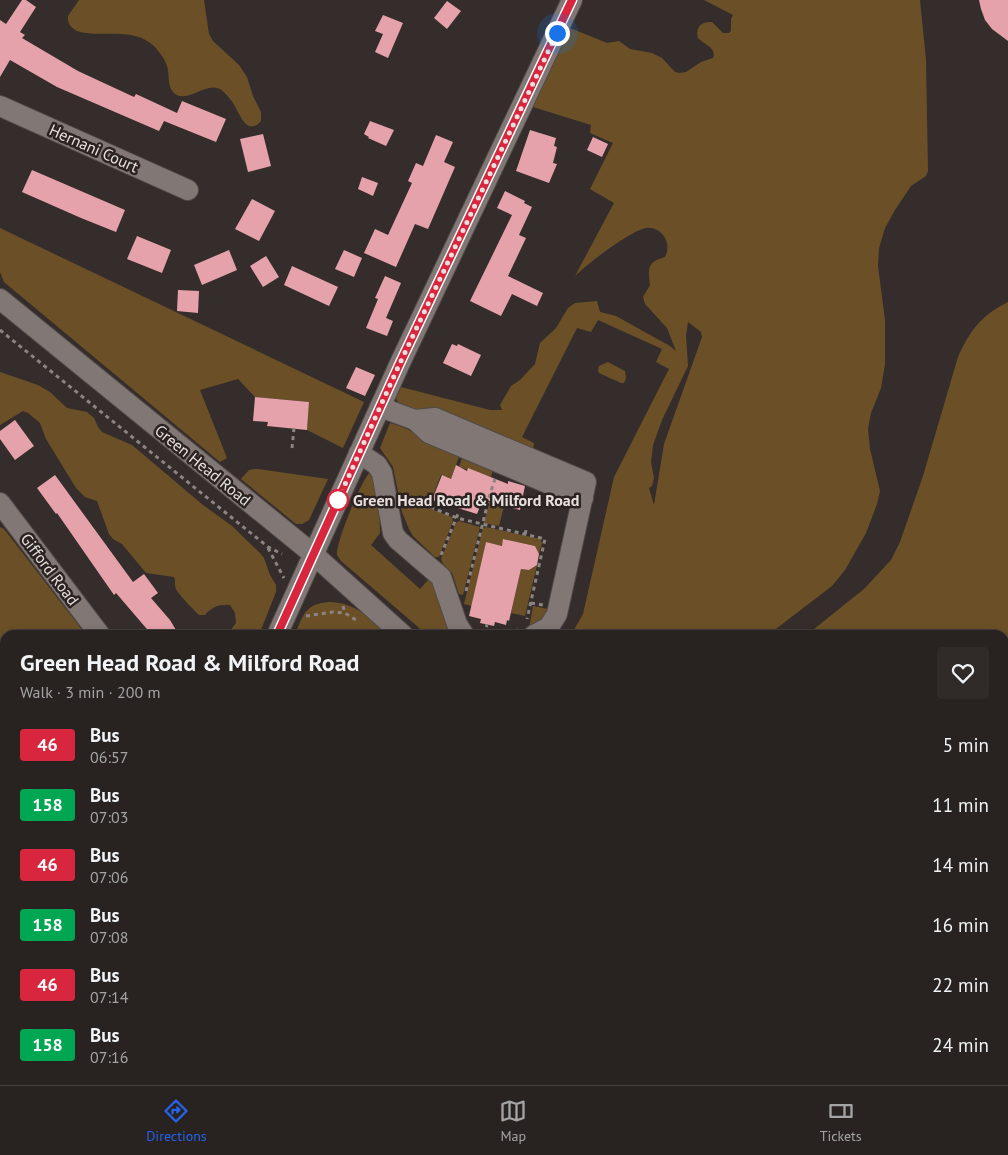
<!DOCTYPE html>
<html lang="en">
<head>
<meta charset="utf-8">
<style>
  :root { --surface:#282220; --page:#302a29; --text:#f1f3f6; --muted:#a5a4a5; --line:#443f3e; --accent:#2563eb }
  body { margin:0; font-family:"PT Sans",sans-serif; background:var(--page); color:var(--text); height:100vh; display:flex; flex-direction:column; font-size:19px; white-space:nowrap }
  * { box-sizing:border-box; margin:0 }
  p { font-size:16px; color:var(--muted) }
  .icon { flex:none; width:28px; height:28px; fill:none; stroke:currentColor; stroke-width:2; stroke-linecap:round; stroke-linejoin:round }
  .map { position:relative; flex:1; overflow:hidden }
  .details { position:absolute; left:0px; top:630px; width:1009px; height:455px; display:flex; flex-direction:column; background:var(--surface); border-radius:15px 15px 0 0; box-shadow:0 2px 8px #0003,0 0 0 1px var(--line) }
  .details>* { flex:none }
  .badge { padding:0 10px; border-radius:4px; font-size:18px; line-height:32px }
  .you { position:absolute; width:25px; height:25px; margin:-12px; border:4px solid #fff; border-radius:50%; background:#1a73e8; box-shadow:0 0 0 8px #1a73e833 }
  .map>.badge { position:absolute; translate:-50% -50%; box-shadow:0 0 0 2px #fff }
  .round { display:grid; place-items:center; flex:none; width:52px; height:52px; border-radius:5px; background:var(--page) }
  .summary { display:flex; align-items:center; justify-content:space-between; height:85px; padding:0 20px }
  h1 { font-size:24px; font-weight:800; line-height:38px }
  ul { padding:0; list-style:none }
  li { display:flex; align-items:center; gap:15px; height:60px; padding:0 20px }
  li div { flex:1 }
  li b { display:block; font-size:19px }
  li em { font-style:normal }
  li .badge { min-width:55px; font-weight:700; text-align:center }
  .tab-bar { display:flex; justify-content:space-around; align-items:center; height:70px; border-top:1px solid var(--line); background:var(--surface); font-size:14px; color:var(--muted) }
  .tab-bar a { display:grid; justify-items:center; gap:2px }
  .tab-bar .on { color:var(--accent) }
  .map>svg:first-child { display:block }
</style>
</head>
<body>
<div class="map">
<svg width="1008" height="1085" viewBox="0 0 1008 1085">
  <rect width="100%" height="100%" fill="#352d2b"/>
  <!-- green -->
  <g fill="#6b5027" fill-rule="evenodd">
    <path d="M79,0H204L209,34L213,41L239,65L247,77L253,96L261,112V121C246,138 239,111 233,103C230,98 224,92 220,89C205,81 185,106 173,92C168,86 169,77 168,70C167,62 160,53 155,47C133,25 101,39 77,31C71,28 67,23 68,16Z"/>
    <path d="M704,0H920L926,60L928,171L926,176L911,186L895,210L885,228L879,248L878,266L885,320V364L881,388L871,413L868,429L870,449L880,491L877,504L866,533L845,570L832,586L768,635H571L583,614L614,477L669,369L656,362L662,349L598,320L591,332L577,328L522,437L534,443L533,449L415,411L399,404L396,398L401,387L490,410H502L500,405L511,386L520,380L535,364L540,343L556,328L568,308L575,303L597,301L600,312L616,316L670,346L676,351L667,328L645,304L643,297L650,285C648,268 647,262 665,257C669,249 668,241 663,235C659,230 653,227 646,228C630,231 587,264 575,276L614,203L590,189L613,143L590,133L591,125L533,107L570,28L607,43L619,41L630,49L652,53L662,58L675,72L679,73L686,72L701,62L713,58C717,47 704,45 698,38C695,28 701,21 712,22L723,33H729L731,31V19L733,15ZM688,322L701,332L702,337L664,444L654,505L649,488L652,486L654,478L651,462L653,445L662,420L688,366L686,336Z"/>
    <path d="M0,228L364,402L343,448L307,430L309,402L255,397L238,379L200,390L227,458L220,462L4,282L0,272Z"/>
    <path d="M1008,302V1031L1004,1030V635H809L814,629L864,589L891,560L900,542L923,476L958,357C970,330 982,315 1008,302Z"/>
    <path d="M608,362L625,371L626,378L624,383H621L599,373L598,370L599,366Z"/>
    <path d="M0,372L38,385L50,392L67,408L87,412L94,418L98,427L102,432L132,445L203,505L232,526L260,553L264,558L270,575L276,585V592L259,635H231L232,628L236,623L235,613L230,605C220,604 211,607 205,615H199C195,611 178,594 176,589C174,585 176,581 174,577L146,573L122,544L113,539L109,534L97,501L85,497L76,488L46,439L40,423L28,413L23,411L0,425Z"/>
    <path d="M390,423L397,425L461,451L451,479L441,475L428,508L452,517L453,521L439,557H435L413,536L409,529L402,512L393,467L380,448Z"/>
    <path d="M464,453L493,470L491,477L459,467Z"/>
    <path d="M254,469H258L328,479L309,520L302,524H296L241,479L249,470Z"/>
    <path d="M370,472L372,473L379,495L380,533L371,545L420,589L429,579L434,582L453,635H426L417,626L341,561L337,555C336,542 361,481 370,472Z"/>
    <path d="M490,500L504,506L499,526L484,523Z"/>
    <path d="M459,521L480,527L463,595L459,594L452,573L443,564L441,559L456,523Z"/>
    <path d="M0,527L4,529L83,631L78,635H5V923L0,926Z"/>
    <path d="M486,527L540,539L542,543L539,554L535,546L504,539L502,546L486,542L472,606L464,604L483,528Z"/>
    <path d="M537,565L525,616L511,613L521,569L529,570Z"/>
    <path d="M329,602C357,603 368,617 388,635H299L296,632C304,613 306,604 329,602Z"/>
    <path d="M533,606L548,609C545,618 537,625 529,629Z"/>
    <path d="M1004,1058H1008V1085H839L777,1080H1004Z"/>
    <path d="M207,1080H288C264,1085 232,1085 207,1080Z"/>
  </g>
  <!-- building -->
  <g fill="#e6a2ab">
    <path d="M22,0H26L36,7L20,32L25,35L22,38L78,71L134,97L136,94L177,113L182,101L226,119L216,142L164,121L159,131L57,87L10,60L0,77V20L6,24Z"/>
    <path d="M979,0H1008V41L992,29L985,20L981,9Z"/>
    <path d="M447,1L461,11L447,29L434,18Z"/>
    <path d="M383,15L403,23L388,58L375,52L383,34L375,31Z"/>
    <path d="M370,121L394,130L386,146L368,138L369,137L364,134Z"/>
    <path d="M530,130L556,138L554,146L557,147L553,163L557,164L549,183L516,171Z"/>
    <path d="M263,134L271,166L248,172L240,139Z"/>
    <path d="M436,135L453,142L444,162L455,167L428,229L415,224L396,267L364,253L375,229L388,235L412,183L408,181L416,163L423,166Z"/>
    <path d="M593,137L608,144L602,157L587,150Z"/>
    <path d="M32,170L125,210L116,232L81,218L22,192Z"/>
    <path d="M362,177L378,183L373,196L358,189Z"/>
    <path d="M505,191L525,201L524,203L532,207L519,235L526,238L508,276L543,293L537,306L512,294L501,316L470,301L512,215L497,208Z"/>
    <path d="M252,199L275,211L259,241L235,229Z"/>
    <path d="M137,236L171,250L162,273L127,259Z"/>
    <path d="M229,250L237,270L202,285L194,265Z"/>
    <path d="M344,250L362,258L354,277L335,269Z"/>
    <path d="M266,256L279,277L263,287L250,266Z"/>
    <path d="M292,266L338,287L329,306L284,285Z"/>
    <path d="M385,276L401,283L386,318L393,321L387,336L366,328L378,299L375,298Z"/>
    <path d="M178,290L199,291L198,313L177,311Z"/>
    <path d="M452,344L457,346L458,344L481,355L471,376L443,363Z"/>
    <path d="M356,367L375,375L365,396L346,388Z"/>
    <path d="M255,397L309,402L307,430L267,426L268,422L253,421Z"/>
    <path d="M15,420L34,446L15,460L0,439V431Z"/>
    <path d="M456,465L467,471L468,468L508,484V481L525,486L520,510L504,506L483,499L477,514L432,500L442,475L451,479Z"/>
    <path d="M55,475L133,582L144,574L158,593L151,598L170,620L179,635H152L116,593L114,595L57,513L56,514L37,488Z"/>
    <path d="M503,539L535,546L539,554L537,565L529,570L521,569L509,621L507,620L506,625L495,622L494,626L480,623L481,619L469,616L486,542L502,546Z"/>
  </g>
  <g fill="none" stroke-linecap="round" stroke-linejoin="round">
    <defs>
      <g id="minor">
        <path d="M0,106L188,190"/>
        <path d="M0,299L313,554L403,635"/>
        <path d="M380,407L415,420L429,433L583,498"/>
        <path d="M415,420L435,418L586,482L557,614L549,627L534,635"/>
        <path d="M359,453L377,465L382,473L393,533L398,540L441,577L457,624L464,635"/>
        <path d="M0,503L100,635"/>
        <path d="M277,635L400,363L572,0"/>
        <path d="M0,941L5,938"/>
        <path d="M0,1026L5,1028"/>
        <path d="M1004,1030L1008,1031"/>
        <path d="M171,1080L184,1085"/>
        <path d="M446,1085L482,1080"/>
        <path d="M519,1085L520,1080"/>
      </g>
    </defs>
    <!-- minor casing -->
    <use href="#minor" stroke="#514a49" stroke-width="22"/>
    <!-- path -->
    <g stroke="#8b8482" stroke-width="3" stroke-dasharray="4 4" stroke-linecap="butt">
      <path d="M0,330L268,547L282,554"/>
      <path d="M292,448L294,428"/>
      <path d="M490,494L498,501L504,502"/>
      <path d="M433,500L430,507L457,518L545,539L527,619"/>
      <path d="M525,534L527,527"/>
      <path d="M268,548L284,578"/>
      <path d="M441,555L458,514"/>
      <path d="M466,591L490,494L495,479"/>
      <path d="M531,603L543,605"/>
      <path d="M343,606L345,613L359,622"/>
      <path d="M306,616L333,612L345,613"/>
      <path d="M485,631L507,634L518,630"/>
      <path d="M485,635L487,624"/>
    </g>
    <!-- minor -->
    <use href="#minor" stroke="#817876" stroke-width="20"/>
  </g>
  <g fill="none" stroke-linecap="round" stroke-linejoin="round">
    <defs>
      <path id="line" d="M277,635L400,363L572,0"/>
    </defs>
    <!-- line casing -->
    <use href="#line" stroke="#fff" stroke-width="11"/>
    <!-- line -->
    <use href="#line" stroke="#d7263d" stroke-width="8"/>
    <!-- walk -->
    <path stroke="#e6e1df" stroke-width="5" stroke-dasharray="0 9" d="M338,500L400,363L557,33"/>
  </g>
  <!-- markers -->
  <circle fill="#fff" stroke="#d7263d" stroke-width="2.5" cx="338" cy="500" r="10"/>
  <g text-anchor="middle" stroke-width="5" stroke-linejoin="round" paint-order="stroke">
    <!-- street labels -->
    <g font-size="16" fill="#e6e1df" stroke="#2b2321">
      <text transform="translate(94 148) rotate(24)" y="6">Hernani Court</text>
      <text transform="translate(203 465) rotate(39)" y="6">Green Head Road</text>
      <text transform="translate(50 569) rotate(53)" y="6">Gifford Road</text>
    </g>
    <!-- stop labels -->
    <g font-size="16" font-weight="bold" fill="#e6e1df" stroke="#2b2321" text-anchor="start">
      <text x="353" y="506">Green Head Road &amp; Milford Road</text>
    </g>
  </g>
</svg>
<div class="you" style="left:557px;top:33px"></div>
<section class="details">
<div class="summary"><div><h1>Green Head Road &amp; Milford Road</h1><p>Walk · 3 min · 200 m</p></div><a class="round"><svg class="icon" aria-label="heart" viewBox="0 0 24 24"><path d="M12 20l-8-8c-3-5 5-10 8-4 3-6 11-1 8 4z"/></svg></a></div>
<ul>
<li><span class="badge" style="background:#d7263d;color:#fff">46</span><div><b>Bus</b><p>06:57</p></div><em>5 min</em></li>
<li><span class="badge" style="background:#00a651;color:#fff">158</span><div><b>Bus</b><p>07:03</p></div><em>11 min</em></li>
<li><span class="badge" style="background:#d7263d;color:#fff">46</span><div><b>Bus</b><p>07:06</p></div><em>14 min</em></li>
<li><span class="badge" style="background:#00a651;color:#fff">158</span><div><b>Bus</b><p>07:08</p></div><em>16 min</em></li>
<li><span class="badge" style="background:#d7263d;color:#fff">46</span><div><b>Bus</b><p>07:14</p></div><em>22 min</em></li>
<li><span class="badge" style="background:#00a651;color:#fff">158</span><div><b>Bus</b><p>07:16</p></div><em>24 min</em></li>
</ul>
</section>
</div>
<nav class="tab-bar">
<a class="on"><svg class="icon" aria-label="directions" viewBox="0 0 24 24"><path d="M12 3l9 9-9 9-9-9zM9 14v-3h6M13 9l2 2-2 2"/></svg>Directions</a>
<a><svg class="icon" aria-label="map" viewBox="0 0 24 24"><path d="M3 6l6-2 6 2 6-2v14l-6 2-6-2-6 2zM9 4v14M15 6v14"/></svg>Map</a>
<a><svg class="icon" aria-label="tickets" viewBox="0 0 24 24"><path d="M3 7h18v10H3zM15 7v10"/></svg>Tickets</a>
</nav>
</body>
</html>
